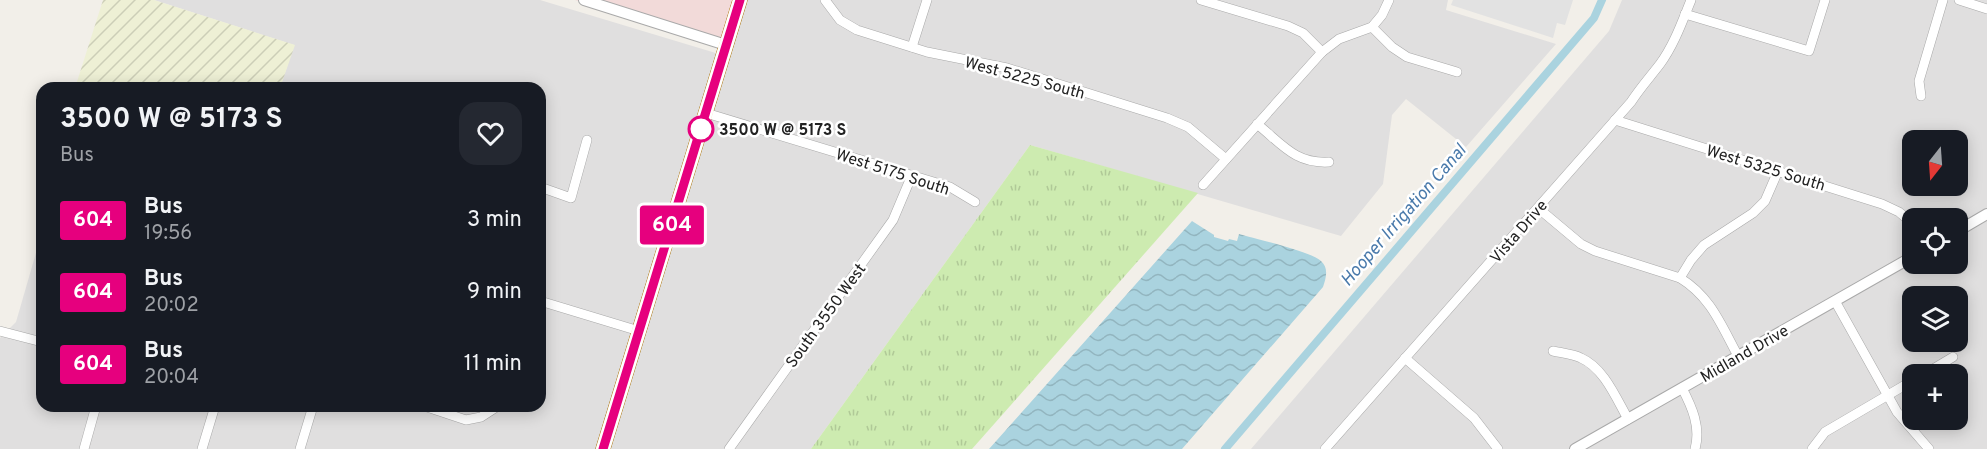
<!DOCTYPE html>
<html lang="en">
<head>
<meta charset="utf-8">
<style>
  :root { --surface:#171b24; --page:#242831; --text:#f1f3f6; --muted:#9ea1a6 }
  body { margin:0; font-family:Overpass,sans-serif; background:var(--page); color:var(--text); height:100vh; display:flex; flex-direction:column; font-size:22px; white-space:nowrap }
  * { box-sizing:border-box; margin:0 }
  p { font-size:20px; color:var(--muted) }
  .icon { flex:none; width:33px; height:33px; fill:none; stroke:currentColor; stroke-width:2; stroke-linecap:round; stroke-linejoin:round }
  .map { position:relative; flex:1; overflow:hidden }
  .side { position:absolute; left:36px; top:82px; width:510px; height:330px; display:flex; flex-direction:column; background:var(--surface); border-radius:18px; box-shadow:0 3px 15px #0003 }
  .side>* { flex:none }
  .badge { padding:0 12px; border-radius:4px; font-size:21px; line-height:39px }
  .needle { width:39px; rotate:197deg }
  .controls { position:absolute; left:1902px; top:130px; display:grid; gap:12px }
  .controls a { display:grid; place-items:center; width:66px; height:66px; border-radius:12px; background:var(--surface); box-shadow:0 3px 15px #0003; font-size:30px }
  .map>.badge { position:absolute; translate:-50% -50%; box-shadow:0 0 0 3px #fff }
  .round { display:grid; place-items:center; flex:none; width:63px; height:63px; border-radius:18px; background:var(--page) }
  .overview { display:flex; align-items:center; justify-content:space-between; height:102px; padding:0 24px }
  h1 { font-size:28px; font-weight:700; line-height:45px }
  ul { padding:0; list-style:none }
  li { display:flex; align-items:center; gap:18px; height:72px; padding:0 24px }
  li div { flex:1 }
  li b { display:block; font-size:22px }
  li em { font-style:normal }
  li .badge { min-width:66px; font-weight:700; text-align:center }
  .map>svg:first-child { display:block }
</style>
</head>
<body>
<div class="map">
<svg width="1987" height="449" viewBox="0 0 1987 449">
  <defs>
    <pattern id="farmland-furrows" width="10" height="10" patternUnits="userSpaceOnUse" patternTransform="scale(1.5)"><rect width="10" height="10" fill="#eef0d5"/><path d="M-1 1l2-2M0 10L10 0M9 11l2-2" fill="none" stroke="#ccceb7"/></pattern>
    <pattern id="grass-tufts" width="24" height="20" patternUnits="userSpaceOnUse" patternTransform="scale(1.5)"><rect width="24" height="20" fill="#cdebb0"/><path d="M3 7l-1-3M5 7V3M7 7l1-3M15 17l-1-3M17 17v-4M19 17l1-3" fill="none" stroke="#b0c997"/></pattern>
    <pattern id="water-waves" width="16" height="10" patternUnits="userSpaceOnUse" patternTransform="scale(1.5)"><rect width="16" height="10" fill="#aad3df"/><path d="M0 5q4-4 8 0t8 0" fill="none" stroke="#92b5bf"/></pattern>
  </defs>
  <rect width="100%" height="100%" fill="#f2efe9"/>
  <!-- residential -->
  <g fill="#e0dfdf" fill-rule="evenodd">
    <path d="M154,0H540L719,54L596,449H0V338L16,322L42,232V406H540V88H280L294,45Z"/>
    <path d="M747,0H1448L1446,10L1556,44L1466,147L1406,99L1392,115L1383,184L1341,236L1030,145L811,449H610Z"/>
    <path d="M1622,0H1987V449H1251L1609,31ZM1912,141H1958V186H1912ZM1912,219H1958V264H1912ZM1912,297H1958V342H1912ZM1912,375H1958V420H1912Z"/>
  </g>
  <!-- commercial -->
  <path fill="#f2dad9" d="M575,0H736L723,46Z"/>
  <!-- farmland -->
  <path fill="url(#farmland-furrows)" d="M103,0H154L295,45L280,88H75Z"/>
  <!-- grass -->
  <path fill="url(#grass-tufts)" d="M1030,145L1198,193L972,449H811Z"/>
  <!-- parking -->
  <path fill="#e2e2e2" d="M1453,0H1573L1565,25L1557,23L1553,38L1451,5Z"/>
  <!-- water -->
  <path fill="url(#water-waves)" d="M1192,221L1214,235V237L1228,241L1229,239L1237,241L1239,234C1256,239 1310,251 1321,261C1329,268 1326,278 1323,287L1182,449H989Z"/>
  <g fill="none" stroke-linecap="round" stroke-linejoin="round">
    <!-- canal -->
    <path stroke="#aad3df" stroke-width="8" d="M1225,449L1594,18L1602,0"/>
    <defs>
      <g id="minor">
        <path d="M825,0L840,20L857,30L927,52L1007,68L1167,118L1188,127L1226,159"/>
        <path d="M1201,0L1288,26L1303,33L1322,52"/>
        <path d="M1959,0L1987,9"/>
        <path d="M1685,14L1809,51L1825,0"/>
        <path d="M1372,27L1392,47L1407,57L1457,72"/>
        <path d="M912,47L927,0"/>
        <path d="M1921,96L1919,81L1943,0"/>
        <path d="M706,113L950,187L975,202"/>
        <path d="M1615,120L1882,204L1899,212L1912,223"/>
        <path d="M1257,124C1282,144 1295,164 1329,162"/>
        <path d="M1203,185L1322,52L1339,39L1372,27L1382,15L1389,0"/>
        <path d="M540,187L571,198L587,140"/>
        <path d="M1538,208L1581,244L1595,251L1680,278C1711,297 1721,325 1738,356"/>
        <path d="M1680,278L1691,260L1704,245L1753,213L1765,201L1778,171"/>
        <path d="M540,301L639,331"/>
        <path d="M1835,301L1897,412L1929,449"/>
        <path d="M0,331L42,342"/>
        <path d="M1553,351C1562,353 1573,354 1581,358C1604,368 1616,398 1628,419"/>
        <path d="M1405,358L1474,418L1498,449"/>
        <path d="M1923,375L1953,357"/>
        <path d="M1682,388C1692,407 1701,427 1695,449"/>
        <path d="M424,406L466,420L481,417L498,406"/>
        <path d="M84,449L96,406"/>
        <path d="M202,449L215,406"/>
        <path d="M300,449L313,406"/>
        <path d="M729,449L893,220L912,175"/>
        <path d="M1325,449L1631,102C1640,88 1650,77 1660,64C1674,45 1682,22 1691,0"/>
        <path d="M1812,449L1825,432L1912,381"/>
      </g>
      <g id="tertiary">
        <path d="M584,0L726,45"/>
        <path d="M1958,231L1987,214"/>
        <path d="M1575,449L1912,257"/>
      </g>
      <path id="primary" d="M603,449L740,0"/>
    </defs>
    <!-- minor casing -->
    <use href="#minor" stroke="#a9a9a9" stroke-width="10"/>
    <!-- tertiary casing -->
    <use href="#tertiary" stroke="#a9a9a9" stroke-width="12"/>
    <!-- primary casing -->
    <use href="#primary" stroke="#a06b00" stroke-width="15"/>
    <!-- minor -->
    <use href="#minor" stroke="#fff" stroke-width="9"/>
    <!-- tertiary -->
    <use href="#tertiary" stroke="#fff" stroke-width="10"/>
    <!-- primary -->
    <use href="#primary" stroke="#fcd6a4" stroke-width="14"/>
  </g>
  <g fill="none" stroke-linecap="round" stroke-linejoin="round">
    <defs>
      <path id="line" d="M603,449L740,0"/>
    </defs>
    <!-- line casing -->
    <use href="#line" stroke="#fff" stroke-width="14"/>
    <!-- line -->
    <use href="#line" stroke="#e6007e" stroke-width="9"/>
  </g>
  <!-- markers -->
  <circle fill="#fff" stroke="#e6007e" stroke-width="3" cx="701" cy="129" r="12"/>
  <g text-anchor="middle" stroke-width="5" stroke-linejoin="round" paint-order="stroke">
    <!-- street labels -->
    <g font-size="16" fill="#222" stroke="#fff">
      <text transform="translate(1025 77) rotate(15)" y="6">West 5225 South</text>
      <text transform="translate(1766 167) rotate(17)" y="6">West 5325 South</text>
      <text transform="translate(893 171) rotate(18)" y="6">West 5175 South</text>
      <text transform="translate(1518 231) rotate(-49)" y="6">Vista Drive</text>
      <text transform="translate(825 315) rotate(-54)" y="6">South 3550 West</text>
      <text transform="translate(1744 353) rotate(-30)" y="6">Midland Drive</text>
    </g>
    <!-- stop labels -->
    <g font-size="16" font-weight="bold" fill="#222" stroke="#fff" text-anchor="start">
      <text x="719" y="135">3500 W @ 5173 S</text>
    </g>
    <!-- water labels -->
    <g font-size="18" font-style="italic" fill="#4a7aab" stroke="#fff">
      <text transform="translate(1403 215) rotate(-49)" y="6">Hooper Irrigation Canal</text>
    </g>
  </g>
</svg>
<div class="controls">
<a><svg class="needle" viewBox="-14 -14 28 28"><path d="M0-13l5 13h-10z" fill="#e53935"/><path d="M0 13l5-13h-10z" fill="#9ea1a6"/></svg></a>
<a><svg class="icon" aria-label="locate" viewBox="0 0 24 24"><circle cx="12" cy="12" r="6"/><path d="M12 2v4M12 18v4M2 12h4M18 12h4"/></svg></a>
<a><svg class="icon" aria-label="layers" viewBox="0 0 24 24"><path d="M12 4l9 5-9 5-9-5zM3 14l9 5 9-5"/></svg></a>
<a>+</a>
</div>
<b class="badge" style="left:672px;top:225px;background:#e6007e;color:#fff">604</b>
<section class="side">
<div class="overview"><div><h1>3500 W @ 5173 S</h1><p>Bus</p></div><a class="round"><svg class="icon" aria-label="heart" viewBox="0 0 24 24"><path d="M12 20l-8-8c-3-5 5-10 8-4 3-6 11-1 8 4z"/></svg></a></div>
<ul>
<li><span class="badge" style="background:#e6007e;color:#fff">604</span><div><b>Bus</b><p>19:56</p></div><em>3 min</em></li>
<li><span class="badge" style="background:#e6007e;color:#fff">604</span><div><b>Bus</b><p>20:02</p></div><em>9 min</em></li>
<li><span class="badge" style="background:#e6007e;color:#fff">604</span><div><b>Bus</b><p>20:04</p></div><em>11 min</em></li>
</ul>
</section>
</div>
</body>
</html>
